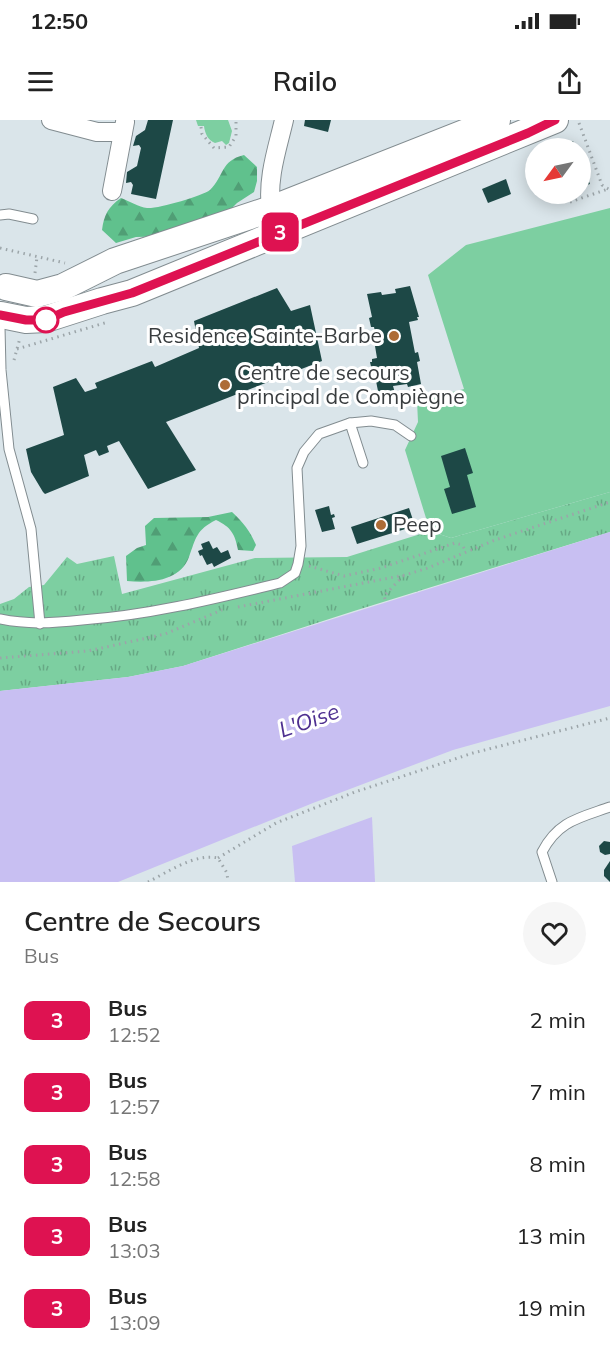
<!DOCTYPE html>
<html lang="fr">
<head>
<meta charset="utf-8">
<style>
  :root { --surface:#fff; --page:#f6f6f6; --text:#222; --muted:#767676 }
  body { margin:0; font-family:Mulish,sans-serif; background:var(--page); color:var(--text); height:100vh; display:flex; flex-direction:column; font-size:22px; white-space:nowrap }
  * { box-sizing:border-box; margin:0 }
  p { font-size:20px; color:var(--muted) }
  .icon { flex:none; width:33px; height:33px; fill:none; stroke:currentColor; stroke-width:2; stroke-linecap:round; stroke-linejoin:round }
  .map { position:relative; height:762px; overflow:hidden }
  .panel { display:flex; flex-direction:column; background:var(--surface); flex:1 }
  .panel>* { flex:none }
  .badge { padding:0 12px; border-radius:9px; font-size:21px; line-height:39px }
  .needle { width:39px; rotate:237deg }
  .buttons { position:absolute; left:525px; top:18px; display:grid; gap:12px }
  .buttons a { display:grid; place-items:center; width:66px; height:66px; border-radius:50%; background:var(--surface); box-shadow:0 3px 15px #0003; font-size:30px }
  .map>.badge { position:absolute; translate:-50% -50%; box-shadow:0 0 0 3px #fff }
  .round { display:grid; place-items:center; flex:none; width:63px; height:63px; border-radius:32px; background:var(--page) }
  .head { display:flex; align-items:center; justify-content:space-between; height:102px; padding:0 24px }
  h1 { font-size:28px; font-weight:600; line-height:45px }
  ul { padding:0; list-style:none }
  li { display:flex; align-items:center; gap:18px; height:72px; padding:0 24px }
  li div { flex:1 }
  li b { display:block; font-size:22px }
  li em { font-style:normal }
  li .badge { min-width:66px; font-weight:700; text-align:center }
  .status { display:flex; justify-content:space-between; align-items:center; height:42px; padding:0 30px; background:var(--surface); direction:ltr }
  .status svg { height:16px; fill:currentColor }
  header { display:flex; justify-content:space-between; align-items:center; height:78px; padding:0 24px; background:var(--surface); font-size:27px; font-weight:600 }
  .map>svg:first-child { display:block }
</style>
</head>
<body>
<div class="status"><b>12:50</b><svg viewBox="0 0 49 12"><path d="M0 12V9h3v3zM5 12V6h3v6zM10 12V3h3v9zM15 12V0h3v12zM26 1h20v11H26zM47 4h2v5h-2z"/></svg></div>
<header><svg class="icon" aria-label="menu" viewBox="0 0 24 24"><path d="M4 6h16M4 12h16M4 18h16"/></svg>Railo<svg class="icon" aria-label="share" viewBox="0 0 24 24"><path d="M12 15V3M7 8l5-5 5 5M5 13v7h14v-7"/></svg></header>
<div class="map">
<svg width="610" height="762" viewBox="0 0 610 762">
  <defs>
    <pattern id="grass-tufts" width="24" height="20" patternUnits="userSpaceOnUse" patternTransform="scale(1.5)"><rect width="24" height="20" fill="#7dcfa1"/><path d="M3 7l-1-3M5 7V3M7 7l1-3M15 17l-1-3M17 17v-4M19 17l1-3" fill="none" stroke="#67a985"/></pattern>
    <pattern id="forest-firs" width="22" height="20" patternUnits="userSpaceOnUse" patternTransform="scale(1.5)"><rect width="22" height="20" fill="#60c18d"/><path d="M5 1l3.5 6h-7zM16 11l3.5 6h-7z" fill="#509e75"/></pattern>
  </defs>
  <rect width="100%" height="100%" fill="#dae5ea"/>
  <!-- grass -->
  <path fill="url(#grass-tufts)" d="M610,372V412L354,491L183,546L128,557L0,571V484L14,479L29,467L44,465L67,437L77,444L114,436L122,474L255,438L347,437L430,411L451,418Z"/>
  <!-- forest -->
  <g fill="url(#forest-firs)">
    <path d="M244,35L257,47V61L254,72L237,83L222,98L173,116L136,117L116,123L102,110C104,95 108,87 121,78C129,81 139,87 147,88C158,89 202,76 210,70C225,55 220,41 244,35Z"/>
    <path d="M232,392C243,402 250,411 256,425L253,431L238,430C235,414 231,407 216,400C196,410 196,418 189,437C180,462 149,463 127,461L126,436L137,428L146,425L145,406L154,398L208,397Z"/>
  </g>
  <!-- park -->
  <g fill="#7dcfa1">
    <path d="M196,0H228L232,11L229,23L226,25L222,21L215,23C208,20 205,14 204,6H198Z"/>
    <path d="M610,88V372L451,418L430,411L405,330L418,302L417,281L464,269L428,155L466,125Z"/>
  </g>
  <!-- water -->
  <g fill="#c8bff2">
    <path d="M610,412V586L453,630L313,683L118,762H0V571L128,557L183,546Z"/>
    <path d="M372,697L375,762H295L292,726Z"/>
  </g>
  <!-- building -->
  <g fill="#1d4846">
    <path d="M148,0H173L156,79L131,74L133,65L131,62L126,63L127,52L137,46L141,28L139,25L133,26L136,16L145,10Z"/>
    <path d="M305,0H331L328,12L304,6Z"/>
    <path d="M573,21L576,28H554Z"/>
    <path d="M580,40L590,64L580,67Z"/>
    <path d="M506,59L511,74L488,83L482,69Z"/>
    <path d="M410,166L419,197H417L418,200L409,202L415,233L418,232L420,241L417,242L421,264L408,267L407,264L393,266L395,273L379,276L374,251H372L370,242H372V239L377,238L375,226H378L374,207H371L369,198L372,197L367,174L381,172L382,175L396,173L395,169Z"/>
    <path d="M277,168L291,191L310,185L322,241L166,302L196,350L148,369L119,321L107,326L109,332L99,336L96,330L84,335L89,356L45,374L43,372L31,352L26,329L64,315L53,267L76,258L85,272L97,268L95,263L152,241L155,247L199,228L194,201Z"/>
    <path d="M465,328L473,353L467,355L476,387L452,394L444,369L450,367L441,336Z"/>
    <path d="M329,386L331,395L334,394L335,397L332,398L335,409L322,412L315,390Z"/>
    <path d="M409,388L415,406L357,424L351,407Z"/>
    <path d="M209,421L213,429L217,427L221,433L228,430L231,438L214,447L212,443L207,445L202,435L200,436L198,431L203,429L201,424Z"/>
    <path d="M604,721L610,722V734L605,735L600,732L599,726Z"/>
    <path d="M610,741V762L604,756V750Z"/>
  </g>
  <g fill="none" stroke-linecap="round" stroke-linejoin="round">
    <defs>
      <g id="lane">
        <path d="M0,95L9,94L33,99"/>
        <path d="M0,207L1,250L9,329L31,409L40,504"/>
        <path d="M350,303L363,343"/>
        <path d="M0,499C29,505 53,503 82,500C150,495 214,479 280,463L295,453L298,444L301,426L297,348L304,332L319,314L350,303L371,301L395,305L411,316"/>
        <path d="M552,762L542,732C558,701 579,698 610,687"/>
      </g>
      <g id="street">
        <path d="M51,0L97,12H123"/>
        <path d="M112,71L125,2"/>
        <path d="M271,89C267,58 277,30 284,0"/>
      </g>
      <g id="secondary">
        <path d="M6,167L37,174L63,167L115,141L271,89L497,0"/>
        <path d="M1,195L26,200L46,199L102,181L132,173L555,0"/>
      </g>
    </defs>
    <!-- lane casing -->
    <use href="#lane" stroke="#828c90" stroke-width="11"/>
    <!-- street casing -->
    <use href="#street" stroke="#828c90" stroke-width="20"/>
    <!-- secondary casing -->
    <use href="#secondary" stroke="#828c90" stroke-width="28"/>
    <!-- path -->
    <g stroke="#9ca5a9" stroke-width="3" stroke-dasharray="1.5 4.5" stroke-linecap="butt">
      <path d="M579,3L602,65L610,70"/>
      <path d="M201,7L202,14L214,28L229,27L236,16V2L234,0"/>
      <path d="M570,82L608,69"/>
      <path d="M0,128L65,143"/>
      <path d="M35,153L37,137"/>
      <path d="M17,229L108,202"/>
      <path d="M14,240L20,218"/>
      <path d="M309,446L344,456L381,448L455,423L462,425L466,431"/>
      <path d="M385,479L384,476L403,456"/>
      <path d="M238,487L405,455L428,448L495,420L610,382"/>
      <path d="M0,538L88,531L165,514L222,490"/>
      <path d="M218,738L276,703L355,672L473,633L610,598"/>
      <path d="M148,762C168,752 195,733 218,738L227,753L228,762"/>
    </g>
    <!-- lane -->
    <use href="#lane" stroke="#fff" stroke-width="9"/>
    <!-- street -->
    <use href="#street" stroke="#fff" stroke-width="18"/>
    <!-- secondary -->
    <use href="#secondary" stroke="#fff" stroke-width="26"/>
  </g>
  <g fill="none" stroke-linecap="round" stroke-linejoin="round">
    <defs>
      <path id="line" d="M0,195L26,200H46L64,192L132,173L528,13L555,0"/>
    </defs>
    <!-- line casing -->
    <use href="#line" stroke="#fff" stroke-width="14"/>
    <!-- line -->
    <use href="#line" stroke="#de1251" stroke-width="9"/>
  </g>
  <!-- markers -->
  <circle fill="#fff" stroke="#de1251" stroke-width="3" cx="46" cy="200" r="12"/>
  <g fill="#ad6c36" stroke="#fff" stroke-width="2">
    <circle cx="394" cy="216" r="6"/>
    <circle cx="225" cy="265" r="6"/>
    <circle cx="381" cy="405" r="6"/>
  </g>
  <g text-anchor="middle" stroke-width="6" stroke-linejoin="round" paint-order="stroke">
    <!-- poi labels -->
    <g font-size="21" fill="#393d3f" stroke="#fff" text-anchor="start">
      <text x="382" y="223" text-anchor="end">Residence Sainte-Barbe</text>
      <text x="237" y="260">Centre de secours<tspan x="237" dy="24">principal de Compiègne</tspan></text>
      <text x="393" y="412">Peep</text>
    </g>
    <!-- water labels -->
    <g font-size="22" font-style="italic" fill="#4e3090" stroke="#fff">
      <text transform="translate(309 600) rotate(-19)" y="8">L'Oise</text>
    </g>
  </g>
</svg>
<div class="buttons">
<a><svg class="needle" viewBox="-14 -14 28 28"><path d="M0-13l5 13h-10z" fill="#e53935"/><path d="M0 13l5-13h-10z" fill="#767676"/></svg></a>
</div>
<b class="badge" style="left:280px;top:112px;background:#de1251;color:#fff">3</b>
</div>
<section class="panel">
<div class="head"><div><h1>Centre de Secours</h1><p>Bus</p></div><a class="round"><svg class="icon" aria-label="heart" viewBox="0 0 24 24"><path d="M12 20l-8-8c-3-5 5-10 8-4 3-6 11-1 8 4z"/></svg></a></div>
<ul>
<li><span class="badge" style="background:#de1251;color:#fff">3</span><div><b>Bus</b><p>12:52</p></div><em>2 min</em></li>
<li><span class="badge" style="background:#de1251;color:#fff">3</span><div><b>Bus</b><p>12:57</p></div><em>7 min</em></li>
<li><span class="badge" style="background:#de1251;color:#fff">3</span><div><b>Bus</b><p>12:58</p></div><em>8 min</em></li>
<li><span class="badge" style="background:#de1251;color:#fff">3</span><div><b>Bus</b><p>13:03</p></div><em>13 min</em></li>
<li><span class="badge" style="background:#de1251;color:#fff">3</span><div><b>Bus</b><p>13:09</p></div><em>19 min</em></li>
</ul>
</section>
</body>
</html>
